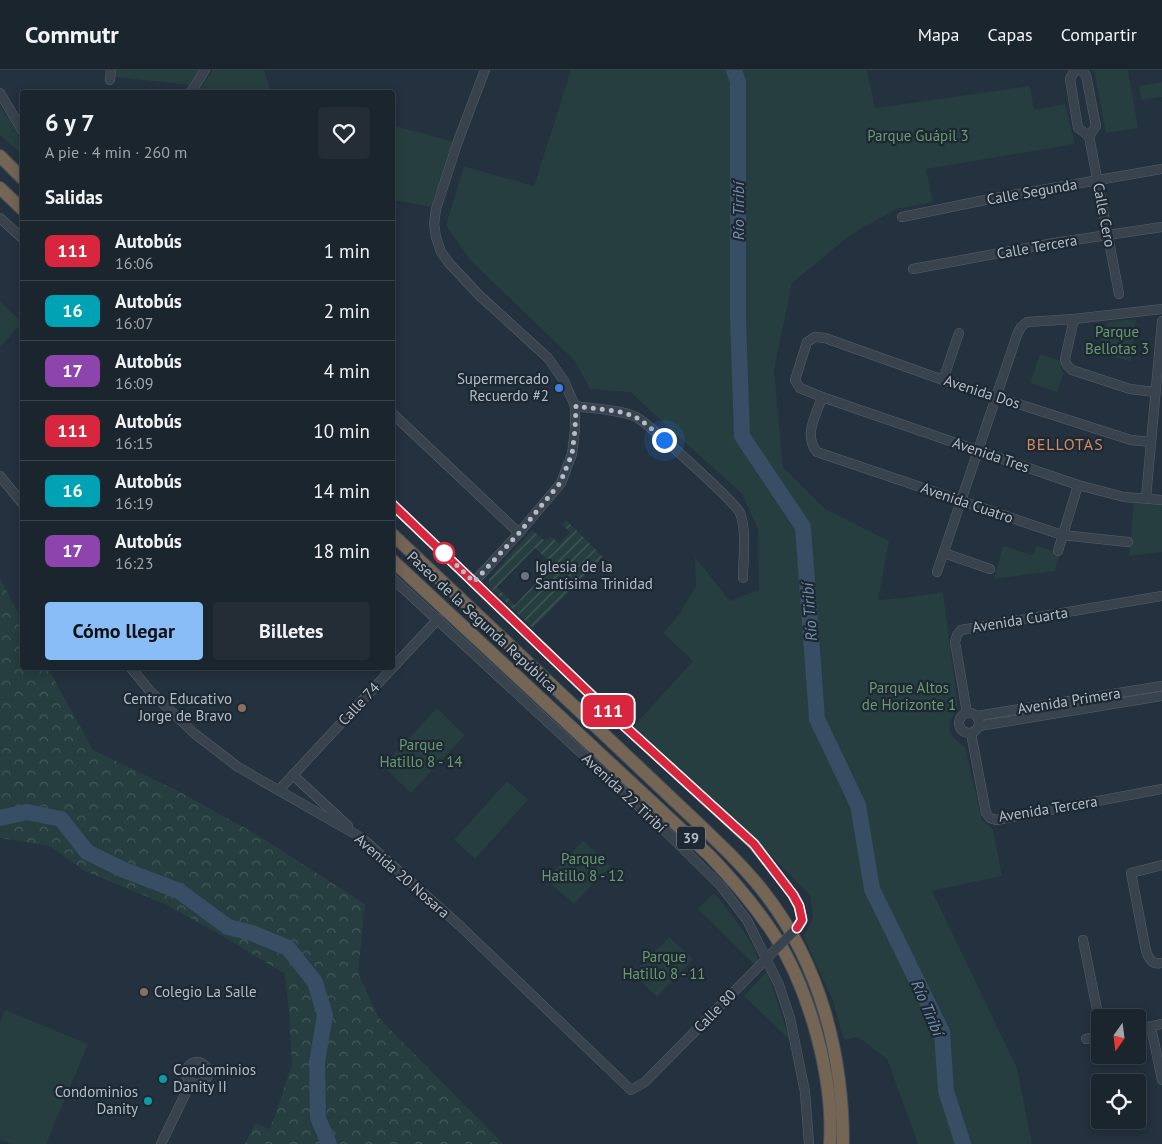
<!DOCTYPE html>
<html lang="es">
<head>
<meta charset="utf-8">
<style>
  :root { --surface:#1b252e; --page:#242d36; --text:#f1f3f6; --muted:#a0a5aa; --line:#39424a; --accent:#89bdf8 }
  body { margin:0; font-family:"PT Sans",sans-serif; background:var(--page); color:var(--text); height:100vh; display:flex; flex-direction:column; font-size:19px; white-space:nowrap }
  * { box-sizing:border-box; margin:0 }
  p { font-size:16px; color:var(--muted) }
  .icon { flex:none; width:28px; height:28px; fill:none; stroke:currentColor; stroke-width:2; stroke-linecap:round; stroke-linejoin:round }
  .map { position:relative; flex:1; overflow:hidden }
  .details { position:absolute; left:20px; top:20px; width:375px; height:580px; display:flex; flex-direction:column; background:var(--surface); border-radius:5px; box-shadow:0 2px 12px #0003,0 0 0 1px var(--line) }
  .details>* { flex:none }
  .badge { padding:0 10px; border-radius:8px; font-size:18px; line-height:32px }
  .needle { width:32px; rotate:194deg }
  .fabs { position:absolute; left:1091px; top:939px; display:grid; gap:10px }
  .fabs a { display:grid; place-items:center; width:55px; height:55px; border-radius:5px; background:var(--surface); box-shadow:0 2px 12px #0003,0 0 0 1px var(--line); font-size:25px }
  .you { position:absolute; width:25px; height:25px; margin:-12px; border:4px solid #fff; border-radius:50%; background:#1a73e8; box-shadow:0 0 0 8px #1a73e833 }
  .map>.badge { position:absolute; translate:-50% -50%; box-shadow:0 0 0 2px #fff }
  h2 { padding:0 25px; font-size:19px; line-height:45px }
  .round { display:grid; place-items:center; flex:none; width:52px; height:52px; border-radius:5px; background:var(--page) }
  .overview { display:flex; align-items:center; justify-content:space-between; height:85px; padding:0 25px }
  h1 { font-size:24px; font-weight:700; line-height:38px }
  .primary-button { display:flex; gap:10px; margin-top:auto; padding:10px 25px }
  .primary-button a { flex:1; height:58px; border-radius:5px; background:var(--accent); color:#111; font-size:20px; font-weight:700; line-height:58px; text-align:center }
  .primary-button a+a { background:var(--page); color:var(--text) }
  ul { padding:0; list-style:none }
  li { display:flex; align-items:center; gap:15px; height:60px; padding:0 25px; border-top:1px solid var(--line) }
  li div { flex:1 }
  li b { display:block; font-size:19px }
  li em { font-style:normal }
  li .badge { min-width:55px; font-weight:700; text-align:center }
  header { display:flex; align-items:center; gap:30px; box-sizing:border-box; height:70px; padding:0 25px; background:var(--surface); border-bottom:1px solid var(--line) }
  header strong { font-size:24px }
  nav { display:flex; gap:28px; margin-inline-start:auto; font-size:18px }
  .map>svg:first-child { display:block }
</style>
</head>
<body>
<header>
<strong>Commutr</strong>
<nav><a>Mapa</a><a>Capas</a><a>Compartir</a></nav>
</header>
<div class="map">
<svg width="1162" height="1074" viewBox="0 0 1162 1074">
  <defs>
    <pattern id="forest-crowns" width="20" height="18" patternUnits="userSpaceOnUse" patternTransform="scale(1.25)"><rect width="20" height="18" fill="#263e3f"/><path d="M2 6a3 3 0 1 1 6 0M12 15a3 3 0 1 1 6 0" fill="none" stroke="#435859"/></pattern>
    <pattern id="garden-furrows" width="10" height="10" patternUnits="userSpaceOnUse" patternTransform="scale(1.25)"><rect width="10" height="10" fill="#263e3f"/><path d="M-1 1l2-2M0 10L10 0M9 11l2-2" fill="none" stroke="#435859"/></pattern>
  </defs>
  <rect width="100%" height="100%" fill="#24313e"/>
  <!-- green -->
  <g fill="#263e3f">
    <path d="M116,0H200L189,15L116,7Z"/>
    <path d="M213,0H264L271,22H198Z"/>
    <path d="M571,0H867L875,38L1030,16L1034,40L1065,34L1075,74L926,99L933,132L896,139L849,166L792,213L774,300L783,397L824,438L889,471L878,530L904,528L943,522L958,638C945,657 947,664 965,677L982,750L993,759L1002,806L932,821L1017,998L1032,1074H918L887,989L858,967L844,970L833,931L803,865L807,860L813,847L810,825L740,755L632,658L693,591L663,563L680,543L696,516L695,487L730,531L759,520L758,459L742,424L630,322L590,319L575,291L470,190L446,155L464,96L534,116Z"/>
    <path d="M1094,0H1128L1138,58L1106,63Z"/>
    <path d="M1162,12V27L1141,30L1139,16Z"/>
    <path d="M0,36L22,69V84L0,65Z"/>
    <path d="M392,55L454,72L431,137L393,130Z"/>
    <path d="M0,231L22,253L0,277Z"/>
    <path d="M1136,249L1131,292L1097,282L1107,252Z"/>
    <path d="M1040,284L1061,291V299L1064,304L1057,322L1030,313Z"/>
    <path d="M1134,433L1162,435V482L1129,486Z"/>
    <path d="M1003,476L1033,485L1037,476L1060,483L1055,501L994,509Z"/>
    <path d="M437,638L465,665L411,723L383,696Z"/>
    <path d="M507,711L528,730L475,789L454,770Z"/>
    <path d="M583,771L611,796L574,834L546,810Z"/>
    <path d="M714,823C725,836 758,876 758,892L756,896L698,839Z"/>
    <path d="M669,867L693,889L657,927L633,904Z"/>
    <path d="M767,901L790,970L744,926Z"/>
    <path d="M5,940L88,974L46,1074H11L0,1070V953Z"/>
  </g>
  <!-- forest -->
  <path fill="url(#forest-crowns)" d="M0,508L22,550V598H48L93,680L180,722L259,766L365,834L358,903L379,948L503,1074H245L255,1053L269,1059L276,1043L292,994L289,942L285,904L219,864L167,835L85,801L49,776L0,768Z"/>
  <!-- garden -->
  <path fill="url(#garden-furrows)" fill-rule="evenodd" d="M566,450L603,487L533,558L489,517V509L532,460L545,471L550,466L560,474L570,462L562,455ZM535,478L553,495L515,535L497,517Z"/>
  <g fill="none" stroke-linecap="round" stroke-linejoin="round">
    <!-- river -->
    <g stroke="#374e65" stroke-width="16">
      <path d="M734,0L738,12V248L742,366L803,457L817,649L858,735L872,819L942,962L946,1021L963,1074"/>
      <path d="M0,748L27,742L61,749L87,782L124,800L179,821L228,857L252,863L288,878L315,912L325,945L317,992L318,1048L329,1074"/>
    </g>
    <defs>
      <g id="minor">
        <path d="M1075,0L1070,9L1078,58L1089,66L1119,224"/>
        <path d="M1081,0L1086,5L1096,56L1089,66"/>
        <path d="M110,10L111,0"/>
        <path d="M191,22L205,0"/>
        <path d="M0,23L22,60"/>
        <path d="M902,147L995,128L1162,99"/>
        <path d="M0,148L22,168"/>
        <path d="M913,199L1054,173L1162,157"/>
        <path d="M1074,249L1065,289L1067,295L1072,300L1130,319L1155,322"/>
        <path d="M943,310L959,263"/>
        <path d="M822,327L1078,415L1124,427L1162,430"/>
        <path d="M575,336C594,339 618,339 636,347C649,354 735,432 740,443C747,461 743,489 743,508"/>
        <path d="M392,343L519,463"/>
        <path d="M0,406L22,433"/>
        <path d="M1146,428L1162,251"/>
        <path d="M392,434L609,642L753,775L793,825L799,836L802,849L797,858"/>
        <path d="M1128,472L1062,465L817,382C803,365 816,346 822,327L800,318L795,310L807,272L815,267L825,268L943,310L1131,370L1150,372"/>
        <path d="M1058,481L1078,415"/>
        <path d="M944,483L990,499"/>
        <path d="M937,502L1017,265L1021,257L1027,252L1074,249L1162,239"/>
        <path d="M392,508L658,754L720,815L747,850L779,915L790,948L805,1022L809,1074"/>
        <path d="M474,512L519,463L561,413L572,384L575,360V336L564,311L548,288L479,225L449,193L441,182L436,167L434,154L436,139L458,71L485,0"/>
        <path d="M131,598L150,621L195,664L238,697L362,768L459,855L631,1020L645,1012L776,879"/>
        <circle cx="969" cy="653" r="10"/>
        <path d="M967,643L955,572L957,565L961,560L1162,526"/>
        <path d="M977,646L1162,616"/>
        <path d="M979,656L1162,626"/>
        <path d="M971,663L986,743L990,748L996,750L1162,719"/>
        <path d="M293,705L348,756"/>
        <path d="M279,720L438,549"/>
        <path d="M1162,795L1131,803L1146,881C1149,889 1152,895 1162,893"/>
        <path d="M1083,870L1100,954"/>
        <path d="M1151,957L1162,1010"/>
        <path d="M1138,959L1162,954"/>
        <path d="M1086,969L1100,966"/>
        <circle cx="197" cy="1003" r="11"/>
        <path d="M161,1074L191,1012"/>
      </g>
      <g id="highway">
        <path d="M0,86L22,108"/>
        <path d="M0,118L22,139"/>
        <path d="M392,464L700,755C722,776 744,797 763,821C820,893 843,984 843,1074"/>
        <path d="M392,490L710,786C734,811 756,837 775,866C810,921 834,1009 830,1074"/>
      </g>
    </defs>
    <!-- minor casing -->
    <use href="#minor" stroke="#56606c" stroke-width="10"/>
    <!-- highway casing -->
    <use href="#highway" stroke="#434d59" stroke-width="14"/>
    <!-- minor -->
    <use href="#minor" stroke="#38434e" stroke-width="9"/>
    <!-- highway -->
    <use href="#highway" stroke="#746555" stroke-width="12"/>
    <defs>
      <path id="minor-bridge" d="M776,879L797,858"/>
    </defs>
    <!-- minor-bridge casing -->
    <use href="#minor-bridge" stroke="#56606c" stroke-width="10" stroke-linecap="butt"/>
    <!-- minor-bridge -->
    <use href="#minor-bridge" stroke="#38434e" stroke-width="9"/>
  </g>
  <g fill="none" stroke-linecap="round" stroke-linejoin="round">
    <defs>
      <path id="line" d="M392,434L609,642L754,774L793,825L799,836L802,850L797,858"/>
    </defs>
    <!-- line casing -->
    <use href="#line" stroke="#fff" stroke-width="11"/>
    <!-- line -->
    <use href="#line" stroke="#d7263d" stroke-width="8"/>
    <!-- walk -->
    <path stroke="#b3bdc9" stroke-width="5" stroke-dasharray="0 9" d="M444,483L474,512L519,463L560,413L572,384L575,360L576,336C593,339 621,339 637,348C647,354 655,362 664,370"/>
  </g>
  <!-- markers -->
  <circle fill="#3f7fe0" stroke="#1d2833" stroke-width="2" cx="559" cy="318" r="5"/>
  <circle fill="#fff" stroke="#d7263d" stroke-width="2.5" cx="444" cy="483" r="10"/>
  <circle fill="#6b7280" stroke="#1d2833" stroke-width="2" cx="525" cy="506" r="5"/>
  <g fill="#8d6e63" stroke="#1d2833" stroke-width="2">
    <circle cx="242" cy="638" r="5"/>
    <circle cx="144" cy="922" r="5"/>
  </g>
  <g fill="#0f9aa8" stroke="#1d2833" stroke-width="2">
    <circle cx="163" cy="1009" r="5"/>
    <circle cx="148" cy="1031" r="5"/>
  </g>
  <g text-anchor="middle" stroke-width="4.5" stroke-linejoin="round" paint-order="stroke">
    <!-- shield labels -->
    <rect fill="#1d2833" stroke="#86909c" stroke-width="1" x="677" y="756.5" width="28" height="23" rx="4"/>
    <g font-size="14" font-weight="bold" fill="#b3bdc9">
      <text x="691" y="773">39</text>
    </g>
    <!-- park labels -->
    <g font-size="15" fill="#6a9a71" stroke="#1d2833">
      <text x="918" y="71">Parque Guápil 3</text>
      <text x="1117" y="267">Parque<tspan x="1117" dy="17">Bellotas 3</tspan></text>
      <text x="909" y="623">Parque Altos<tspan x="909" dy="17">de Horizonte 1</tspan></text>
      <text x="421" y="680">Parque<tspan x="421" dy="17">Hatillo 8 - 14</tspan></text>
      <text x="583" y="794">Parque<tspan x="583" dy="17">Hatillo 8 - 12</tspan></text>
      <text x="664" y="892">Parque<tspan x="664" dy="17">Hatillo 8 - 11</tspan></text>
    </g>
    <!-- street labels -->
    <g font-size="15" fill="#b3bdc9" stroke="#1d2833">
      <text transform="translate(1032 122) rotate(-10)" y="5">Calle Segunda</text>
      <text transform="translate(1104 145) rotate(79)" y="5">Calle Cero</text>
      <text transform="translate(1037 177) rotate(-10)" y="5">Calle Tercera</text>
      <text transform="translate(982 322) rotate(18)" y="5">Avenida Dos</text>
      <text transform="translate(991 385) rotate(19)" y="5">Avenida Tres</text>
      <text transform="translate(967 433) rotate(19)" y="5">Avenida Cuatro</text>
      <text transform="translate(1020 550) rotate(-9)" y="5">Avenida Cuarta</text>
      <text transform="translate(482 552) rotate(43)" y="5">Paseo de la Segunda República</text>
      <text transform="translate(1069 631) rotate(-9)" y="5">Avenida Primera</text>
      <text transform="translate(359 634) rotate(-47)" y="5">Calle 74</text>
      <text transform="translate(624 723) rotate(43)" y="5">Avenida 22 Tiribí</text>
      <text transform="translate(1048 739) rotate(-9)" y="5">Avenida Tercera</text>
      <text transform="translate(402 806) rotate(41)" y="5">Avenida 20 Nosara</text>
      <text transform="translate(715 941) rotate(-46)" y="5">Calle 80</text>
    </g>
    <!-- poi labels -->
    <g font-size="15" fill="#b3bdc9" stroke="#1d2833" text-anchor="end">
      <text x="549" y="314">Supermercado<tspan x="549" dy="17">Recuerdo #2</tspan></text>
      <text x="535" y="502" text-anchor="start">Iglesia de la<tspan x="535" dy="17">Santísima Trinidad</tspan></text>
      <text x="232" y="634">Centro Educativo<tspan x="232" dy="17">Jorge de Bravo</tspan></text>
      <text x="154" y="927" text-anchor="start">Colegio La Salle</text>
      <text x="173" y="1005" text-anchor="start">Condominios<tspan x="173" dy="17">Danity II</tspan></text>
      <text x="138" y="1027">Condominios<tspan x="138" dy="17">Danity</tspan></text>
    </g>
    <!-- water labels -->
    <g font-size="16" font-style="italic" fill="#7391ac" stroke="#1d2833">
      <text transform="translate(738 141) rotate(-90)" y="6">Río Tiribí</text>
      <text transform="translate(809 542) rotate(-94)" y="6">Río Tiribí</text>
      <text transform="translate(928 938) rotate(67)" y="6">Río Tiribí</text>
    </g>
    <!-- neighbourhood labels -->
    <g font-size="16" letter-spacing="1" fill="#d58b62" stroke="#1d2833">
      <text x="1065" y="380">BELLOTAS</text>
    </g>
  </g>
</svg>
<div class="fabs">
<a><svg class="needle" viewBox="-14 -14 28 28"><path d="M0-13l5 13h-10z" fill="#e53935"/><path d="M0 13l5-13h-10z" fill="#a0a5aa"/></svg></a>
<a><svg class="icon" aria-label="locate" viewBox="0 0 24 24"><circle cx="12" cy="12" r="6"/><path d="M12 2v4M12 18v4M2 12h4M18 12h4"/></svg></a>
</div>
<div class="you" style="left:664px;top:370px"></div>
<b class="badge" style="left:608px;top:641px;background:#d7263d;color:#fff">111</b>
<section class="details">
<div class="overview"><div><h1>6 y 7</h1><p>A pie · 4 min · 260 m</p></div><a class="round"><svg class="icon" aria-label="heart" viewBox="0 0 24 24"><path d="M12 20l-8-8c-3-5 5-10 8-4 3-6 11-1 8 4z"/></svg></a></div>
<h2>Salidas</h2>
<ul>
<li><span class="badge" style="background:#d7263d;color:#fff">111</span><div><b>Autobús</b><p>16:06</p></div><em>1 min</em></li>
<li><span class="badge" style="background:#00a3b4;color:#fff">16</span><div><b>Autobús</b><p>16:07</p></div><em>2 min</em></li>
<li><span class="badge" style="background:#8e44ad;color:#fff">17</span><div><b>Autobús</b><p>16:09</p></div><em>4 min</em></li>
<li><span class="badge" style="background:#d7263d;color:#fff">111</span><div><b>Autobús</b><p>16:15</p></div><em>10 min</em></li>
<li><span class="badge" style="background:#00a3b4;color:#fff">16</span><div><b>Autobús</b><p>16:19</p></div><em>14 min</em></li>
<li><span class="badge" style="background:#8e44ad;color:#fff">17</span><div><b>Autobús</b><p>16:23</p></div><em>18 min</em></li>
</ul>
<div class="primary-button"><a>Cómo llegar</a><a>Billetes</a></div>
</section>
</div>
</body>
</html>
